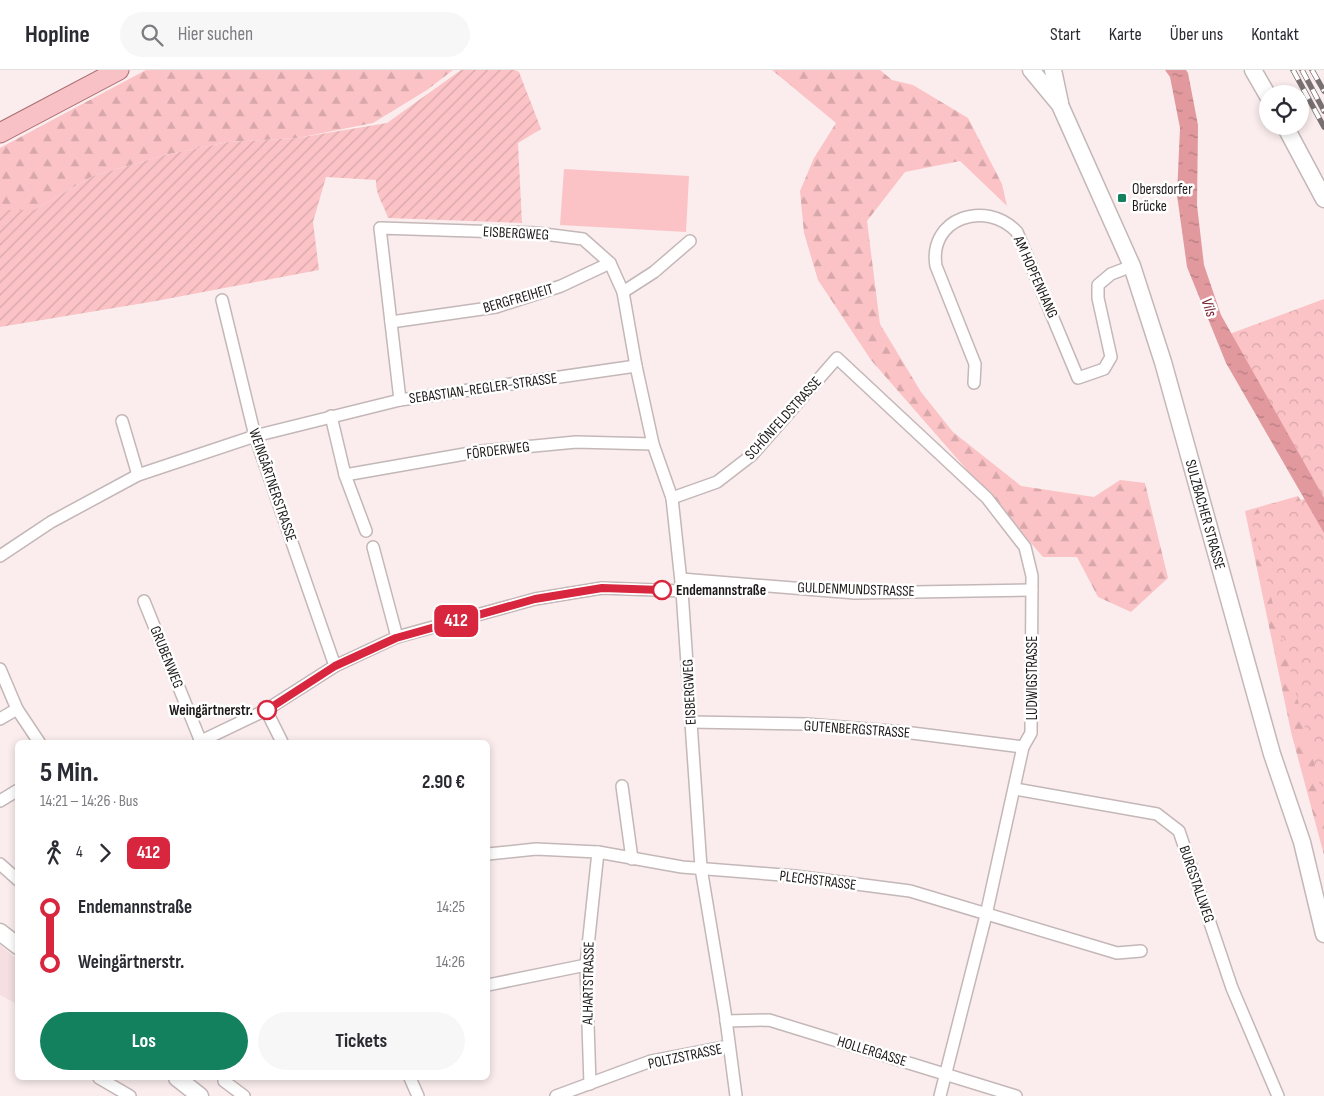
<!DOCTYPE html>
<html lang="de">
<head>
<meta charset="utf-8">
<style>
  :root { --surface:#fff; --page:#f7f7f7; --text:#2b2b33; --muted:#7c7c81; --line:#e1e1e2; --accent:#13815d }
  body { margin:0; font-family:"Sofia Sans Condensed",sans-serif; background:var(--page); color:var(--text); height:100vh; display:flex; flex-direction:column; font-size:19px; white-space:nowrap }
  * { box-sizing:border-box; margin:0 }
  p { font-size:16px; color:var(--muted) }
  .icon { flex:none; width:28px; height:28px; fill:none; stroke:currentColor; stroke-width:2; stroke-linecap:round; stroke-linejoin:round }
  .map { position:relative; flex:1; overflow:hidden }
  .sheet { position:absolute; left:15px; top:670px; width:475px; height:340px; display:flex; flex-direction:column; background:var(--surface); border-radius:8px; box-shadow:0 2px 8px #0003 }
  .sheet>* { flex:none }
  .badge { padding:0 10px; border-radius:8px; font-size:18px; line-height:32px }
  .controls { position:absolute; left:1259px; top:15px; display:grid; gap:10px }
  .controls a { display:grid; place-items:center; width:50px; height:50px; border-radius:50%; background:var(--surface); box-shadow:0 2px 8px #0003; font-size:25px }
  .map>.badge { position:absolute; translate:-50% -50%; box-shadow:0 0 0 2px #fff }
  .legs { display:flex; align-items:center; gap:8px; height:55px; padding:0 25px; font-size:16px }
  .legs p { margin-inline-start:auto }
  .headline { display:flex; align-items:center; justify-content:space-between; height:85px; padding:0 25px }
  h1 { font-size:28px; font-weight:700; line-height:38px }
  .cta { display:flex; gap:10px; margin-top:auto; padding:10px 25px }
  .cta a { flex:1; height:58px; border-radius:30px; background:var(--accent); color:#fff; font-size:20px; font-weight:700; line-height:58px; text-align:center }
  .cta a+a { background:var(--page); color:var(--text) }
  ul { padding:0 25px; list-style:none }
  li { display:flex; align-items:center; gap:18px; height:55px; font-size:19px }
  li i { display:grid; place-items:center; width:8px; height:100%; margin:0 6px; background:currentColor }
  li i::after { content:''; width:12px; height:12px; margin:-6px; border:4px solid; border-radius:50%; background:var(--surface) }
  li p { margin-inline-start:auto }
  li:first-child i { background:linear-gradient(#0000 50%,currentColor 0) }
  li:last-child i { background:linear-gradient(currentColor 50%,#0000 0) }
  header { display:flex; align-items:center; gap:30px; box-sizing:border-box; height:70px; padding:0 25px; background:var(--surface); border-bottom:1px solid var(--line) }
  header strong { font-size:24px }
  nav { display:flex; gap:28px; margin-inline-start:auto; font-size:18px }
  .search { width:350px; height:45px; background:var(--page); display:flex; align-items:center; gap:12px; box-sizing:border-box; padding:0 18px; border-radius:28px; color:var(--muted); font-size:19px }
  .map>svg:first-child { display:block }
</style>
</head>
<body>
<header>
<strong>Hopline</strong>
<div class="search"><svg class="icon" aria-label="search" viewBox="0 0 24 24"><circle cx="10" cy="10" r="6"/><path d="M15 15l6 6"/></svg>Hier suchen</div>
<nav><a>Start</a><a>Karte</a><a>Über uns</a><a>Kontakt</a></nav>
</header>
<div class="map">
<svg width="1324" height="1026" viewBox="0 0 1324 1026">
  <defs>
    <pattern id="forest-firs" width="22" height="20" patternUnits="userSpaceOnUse" patternTransform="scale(1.25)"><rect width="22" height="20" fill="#fbc3c6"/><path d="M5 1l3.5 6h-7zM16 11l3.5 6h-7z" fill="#d7a7aa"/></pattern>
    <pattern id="park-crowns" width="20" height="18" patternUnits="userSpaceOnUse" patternTransform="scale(1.25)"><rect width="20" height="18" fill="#fbc3c6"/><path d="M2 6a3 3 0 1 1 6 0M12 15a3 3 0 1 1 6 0" fill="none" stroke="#d7a7aa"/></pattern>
    <pattern id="garden-furrows" width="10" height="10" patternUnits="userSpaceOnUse" patternTransform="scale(1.25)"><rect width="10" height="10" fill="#fbc3c6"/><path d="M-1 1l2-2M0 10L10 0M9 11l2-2" fill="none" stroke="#d7a7aa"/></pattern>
    <pattern id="water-ripples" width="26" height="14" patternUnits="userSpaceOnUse" patternTransform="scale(1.25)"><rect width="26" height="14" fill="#e1999e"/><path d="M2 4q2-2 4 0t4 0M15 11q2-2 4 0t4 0" fill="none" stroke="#b67c80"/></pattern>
  </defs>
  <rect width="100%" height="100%" fill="#fbeded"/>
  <!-- built -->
  <path fill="#f6dfe0" d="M0,875L17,889V934L0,925Z"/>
  <!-- grass -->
  <path fill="#fbc3c6" d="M564,99L689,106L686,162L560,155Z"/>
  <!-- forest -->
  <g fill="url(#forest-firs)">
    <path d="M146,0H453L427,20L373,53L297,68L228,72L165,85L93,106L34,140H0V78Z"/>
    <path d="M772,0H880L892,10L913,15L968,48L1002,114L1007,136L960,91L905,102L867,151L880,254L921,322L953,362L1021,416L1094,427L1120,410L1145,413L1168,508L1131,542L1098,527L1077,487H1043L871,290L818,210L804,163L800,121L814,88L836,53Z"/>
    <path d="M1298,426L1324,466V785L1291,662L1245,441Z"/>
  </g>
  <!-- park -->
  <path fill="url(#park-crowns)" d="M1324,229V731L1250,446L1318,425L1224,266Z"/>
  <!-- garden -->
  <path fill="url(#garden-furrows)" d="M461,0H515L519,2L541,59L518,73L522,153L388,148C384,135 375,124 376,110L326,107L313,152L319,200L156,231L0,257V140H34L93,106L165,85L228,72L297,68L387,53Z"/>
  <!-- water -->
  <path fill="url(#water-ripples)" d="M1165,0H1186L1188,3L1198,55L1197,135L1204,195L1221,245L1324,428V463L1226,293L1187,197L1177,125L1180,58L1170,7Z"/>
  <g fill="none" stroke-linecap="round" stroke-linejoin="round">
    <defs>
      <g id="street">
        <path d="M623,222L654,202L690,171"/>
        <path d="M222,230L255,366L335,596"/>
        <path d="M391,252L496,237L561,216L610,193"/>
        <path d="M974,313L975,294L936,196C928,148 986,129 1017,162L1078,308L1104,299L1111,287L1098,228V215L1111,204L1132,196"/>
        <path d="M400,330L380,158L536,163L583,169L610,193L623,222L636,296L653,374L672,428L682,521L701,798L725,942L736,1026"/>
        <path d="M331,346L345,405L366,461"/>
        <path d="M122,351L138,405"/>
        <path d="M345,405L482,381L576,372L653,374"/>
        <path d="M672,428L717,412L752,385L837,288L987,428L1025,477L1032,506L1031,663L1023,677L986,845L940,1026"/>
        <path d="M373,477L397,567"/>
        <path d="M0,486L51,452L138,405L255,366L400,330L636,296"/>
        <path d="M681,509L855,523L1032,520"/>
        <path d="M144,531L201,672"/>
        <path d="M0,599L17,639L39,672"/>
        <path d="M266,640L282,672"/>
        <path d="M0,649L17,639"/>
        <path d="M690,652L806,654L904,662L1023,677"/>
        <path d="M199,672L266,640L335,596L397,567L535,529L602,518L682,521"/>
        <path d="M622,716L632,789"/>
        <path d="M1015,719L1157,744L1179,761L1232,918L1278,1026"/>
        <path d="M0,731L18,720"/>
        <path d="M488,784L536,779L598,782L682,797L795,806L910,821L1117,883L1141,881"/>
        <path d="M0,794L18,810"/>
        <path d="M488,915L586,895"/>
        <path d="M726,951L769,950L1016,1026"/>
        <path d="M99,1008L130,1026"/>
        <path d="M410,1008L418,1026"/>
        <path d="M224,1011L244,1026"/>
        <path d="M590,1014L586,895L598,782"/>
        <path d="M556,1026L651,991L729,976"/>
      </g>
      <g id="secondary">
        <path id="s1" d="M1031,0L1060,35L1132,196L1163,292L1272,684L1302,772L1324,864"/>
        <path d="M1053,0L1060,33"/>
        <path d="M1253,0L1268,26"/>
        <path d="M1285,56L1324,129"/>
        <path d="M0,862L18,876"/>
        <path d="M177,1008L200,1026"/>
      </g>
      <path id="primary" d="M0,63L119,0"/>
    </defs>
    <!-- street casing -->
    <use href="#street" stroke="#c4b7b8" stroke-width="14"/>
    <!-- secondary casing -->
    <use href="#secondary" stroke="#c4b7b8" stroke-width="19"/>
    <!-- primary casing -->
    <use href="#primary" stroke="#a86c70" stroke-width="21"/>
    <!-- street -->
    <use href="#street" stroke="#fff" stroke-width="11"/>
    <!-- secondary -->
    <use href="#secondary" stroke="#fff" stroke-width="16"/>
    <!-- primary -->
    <use href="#primary" stroke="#f8c1c5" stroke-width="19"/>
    <defs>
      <g id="rail">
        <path d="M1293,0L1324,57"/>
        <path d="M1302,0L1324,41"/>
        <path d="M1312,0L1324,21"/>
      </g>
    </defs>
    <!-- rail casing -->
    <use href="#rail" stroke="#797171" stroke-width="5.5"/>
    <!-- rail -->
    <use href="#rail" stroke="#fff" stroke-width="4" stroke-dasharray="11" stroke-linecap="butt"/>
  </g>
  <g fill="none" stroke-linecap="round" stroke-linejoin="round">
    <defs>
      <path id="line-1" d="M267,640L335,596L396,568L535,529L602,518L662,520"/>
    </defs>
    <!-- line-1 casing -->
    <use href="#line-1" stroke="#fff" stroke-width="11"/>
    <!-- line-1 -->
    <use href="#line-1" stroke="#d7263d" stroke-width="8"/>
  </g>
  <!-- markers -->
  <rect fill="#13815d" stroke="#fff" stroke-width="2" x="1117" y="123" width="10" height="10" rx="2.5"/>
  <g fill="#fff" stroke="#d7263d" stroke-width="2.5">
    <circle cx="662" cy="520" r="9"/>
    <circle cx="267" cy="640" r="9"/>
  </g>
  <g text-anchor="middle" stroke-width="5" stroke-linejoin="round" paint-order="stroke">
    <!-- poi labels -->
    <g font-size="15" fill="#1e1a1a" stroke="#fff" text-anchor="start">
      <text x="1132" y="124">Obersdorfer<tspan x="1132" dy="17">Brücke</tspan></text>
    </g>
    <!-- street labels -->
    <g font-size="15" fill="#1e1a1a" stroke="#fff">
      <text transform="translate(516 163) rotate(3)" y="5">EISBERGWEG</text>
      <text transform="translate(1036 207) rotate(66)" y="5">AM HOPFENHANG</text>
      <text transform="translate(518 228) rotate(-16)" y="5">BERGFREIHEIT</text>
      <text transform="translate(483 318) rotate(-8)" y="5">SEBASTIAN-REGLER-STRASSE</text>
      <text transform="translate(783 348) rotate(-48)" y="5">SCHÖNFELDSTRASSE</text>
      <text transform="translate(498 380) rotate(-7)" y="5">FÖRDERWEG</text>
      <text transform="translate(273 415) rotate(71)" y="5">WEINGÄRTNERSTRASSE</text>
      <text dy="5" stroke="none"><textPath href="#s1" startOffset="481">SULZBACHER STRASSE</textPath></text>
      <text transform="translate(856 519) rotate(2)" y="5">GULDENMUNDSTRASSE</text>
      <text transform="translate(167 587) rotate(68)" y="5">GRUBENWEG</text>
      <text transform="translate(1032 608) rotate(-90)" y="5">LUDWIGSTRASSE</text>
      <text transform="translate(689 622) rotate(-93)" y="5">EISBERGWEG</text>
      <text transform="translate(857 659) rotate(4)" y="5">GUTENBERGSTRASSE</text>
      <text transform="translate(818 810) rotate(7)" y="5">PLECHSTRASSE</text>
      <text transform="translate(1197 814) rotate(71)" y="5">BURGSTALLWEG</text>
      <text transform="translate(588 913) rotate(-89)" y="5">ALHARTSTRASSE</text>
      <text transform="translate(872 981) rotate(17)" y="5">HOLLERGASSE</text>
      <text transform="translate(685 986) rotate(-12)" y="5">POLTZSTRASSE</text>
    </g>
    <!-- stop labels -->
    <g font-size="15" font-weight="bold" fill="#1e1a1a" stroke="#fff" text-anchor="start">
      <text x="676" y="525">Endemannstraße</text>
      <text x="253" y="645" text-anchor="end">Weingärtnerstr.</text>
    </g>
    <!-- water labels -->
    <g font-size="16" font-style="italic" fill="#772331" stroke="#fff">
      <text transform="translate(1210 237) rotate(71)" y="6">Vils</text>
    </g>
  </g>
</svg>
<div class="controls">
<a><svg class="icon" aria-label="locate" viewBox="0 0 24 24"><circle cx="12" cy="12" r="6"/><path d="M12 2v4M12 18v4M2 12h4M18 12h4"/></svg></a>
</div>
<b class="badge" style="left:456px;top:551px;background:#d7263d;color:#fff">412</b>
<section class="sheet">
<div class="headline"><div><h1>5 Min.</h1><p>14:21 – 14:26 · Bus</p></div><b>2.90 €</b></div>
<div class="legs"><svg class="icon" aria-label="walk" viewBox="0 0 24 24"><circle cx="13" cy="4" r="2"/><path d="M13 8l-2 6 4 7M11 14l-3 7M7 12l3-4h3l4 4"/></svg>4<svg class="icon" aria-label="forward" viewBox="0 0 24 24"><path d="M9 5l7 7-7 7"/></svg><b class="badge" style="background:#d7263d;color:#fff">412</b></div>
<ul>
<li><i style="color:#d7263d"></i><b>Endemannstraße</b><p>14:25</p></li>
<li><i style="color:#d7263d"></i><b>Weingärtnerstr.</b><p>14:26</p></li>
</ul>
<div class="cta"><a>Los</a><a>Tickets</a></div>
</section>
</div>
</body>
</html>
